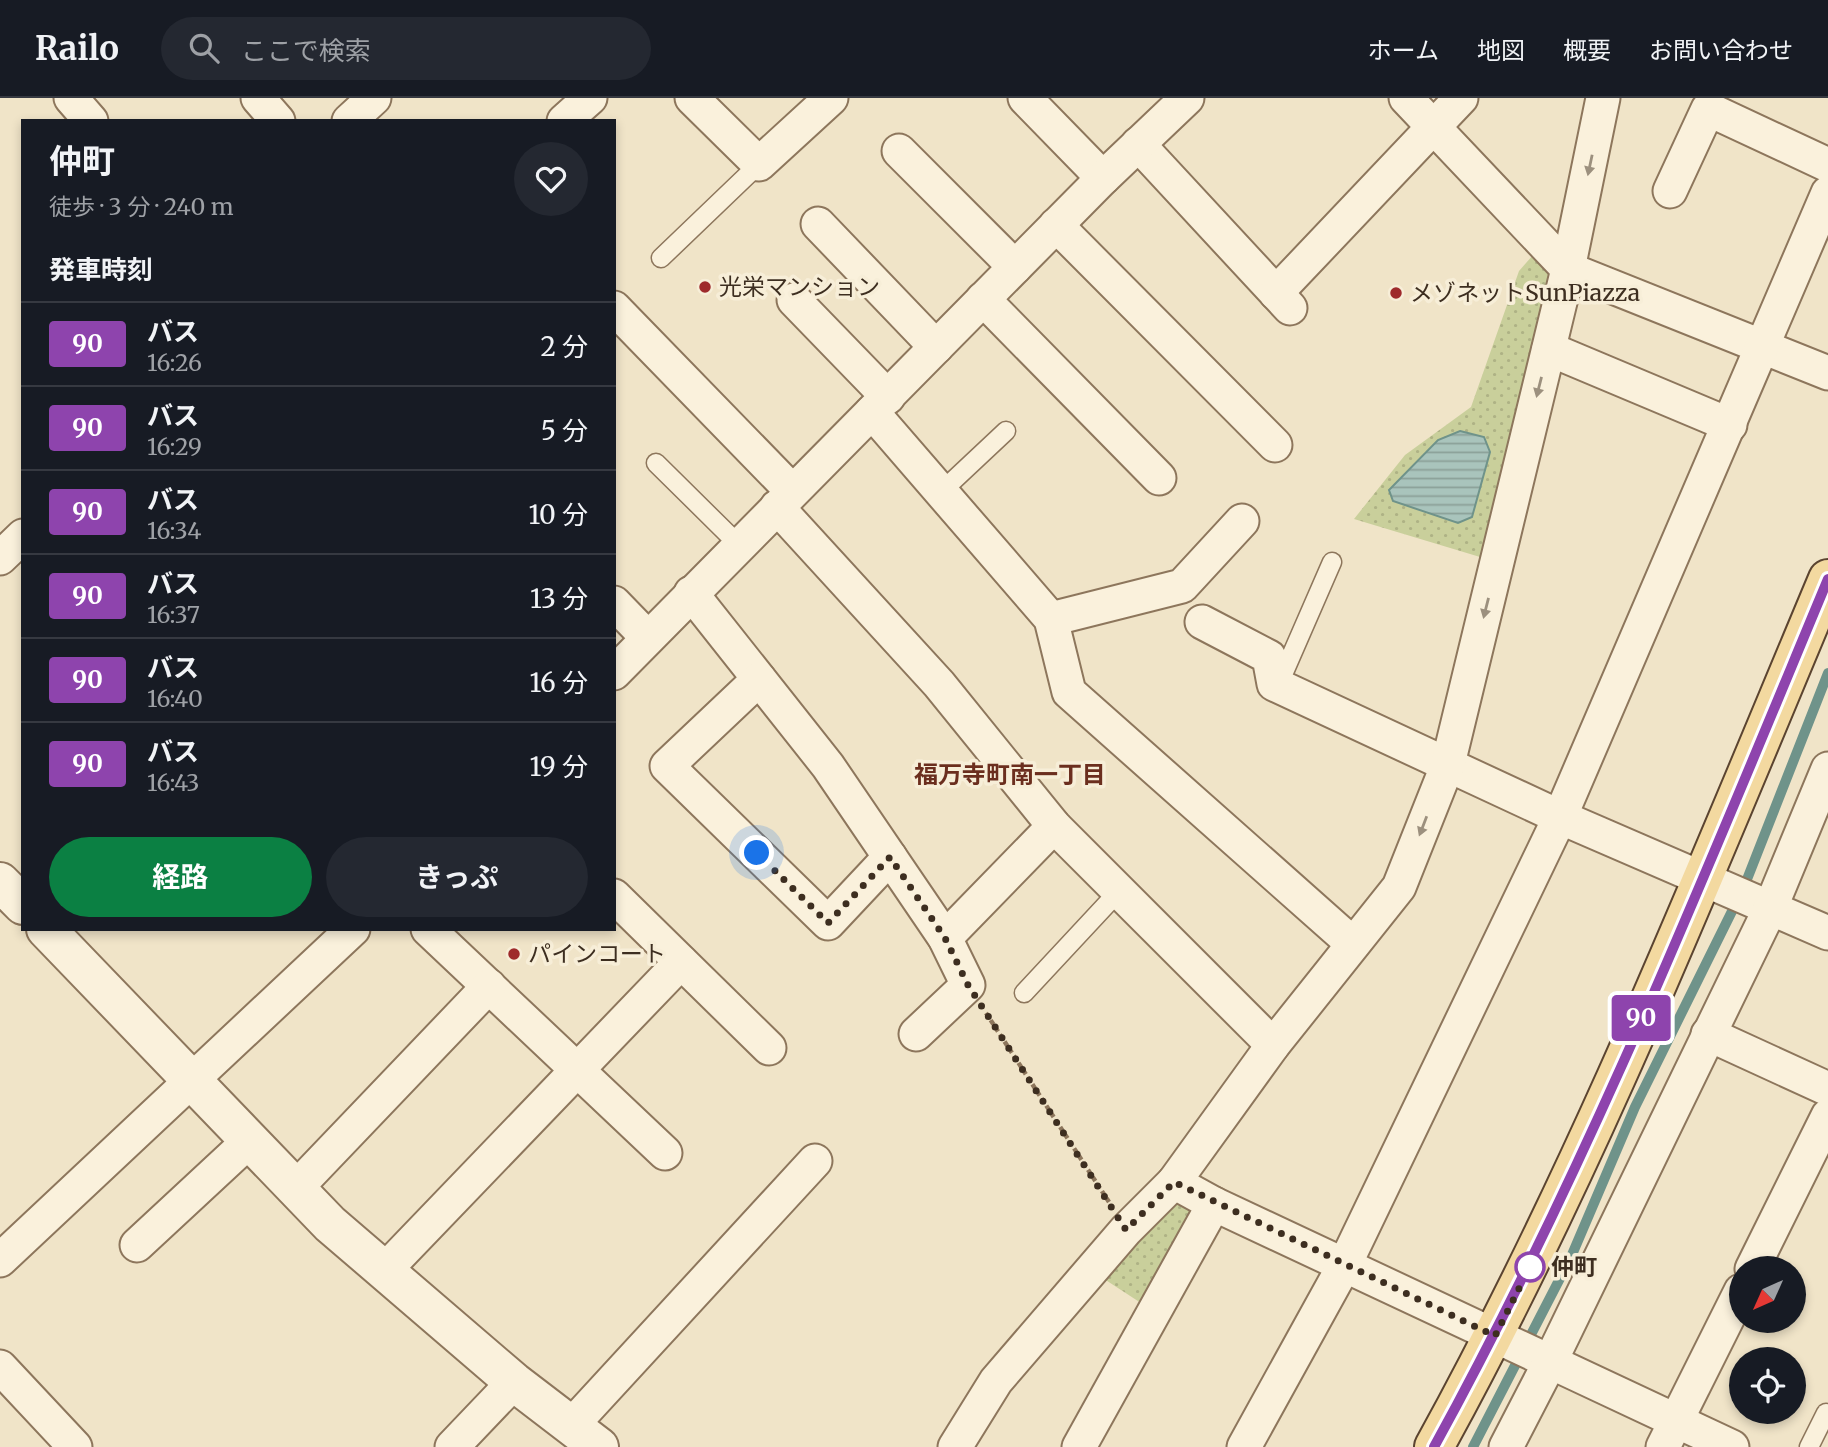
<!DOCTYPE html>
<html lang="ja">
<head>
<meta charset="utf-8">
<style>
  :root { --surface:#171b24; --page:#242831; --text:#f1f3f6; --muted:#9ea1a6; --line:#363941; --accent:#0b8043 }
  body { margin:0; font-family:Merriweather,"Noto Sans JP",serif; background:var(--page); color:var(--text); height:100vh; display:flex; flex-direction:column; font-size:26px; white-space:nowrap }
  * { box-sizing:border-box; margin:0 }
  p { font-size:23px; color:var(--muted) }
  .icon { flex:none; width:38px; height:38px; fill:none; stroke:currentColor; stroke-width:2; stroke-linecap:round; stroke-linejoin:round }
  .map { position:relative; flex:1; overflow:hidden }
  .panel { position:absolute; left:21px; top:21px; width:595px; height:812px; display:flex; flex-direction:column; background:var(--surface); border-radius:0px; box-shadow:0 4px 10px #0003 }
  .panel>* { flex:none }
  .badge { padding:0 14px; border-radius:5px; font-size:24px; line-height:46px }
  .needle { width:46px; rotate:225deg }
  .controls { position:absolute; left:1729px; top:1158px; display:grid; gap:14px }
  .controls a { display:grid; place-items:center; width:77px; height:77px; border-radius:50%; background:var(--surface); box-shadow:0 4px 10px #0003; font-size:35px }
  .you { position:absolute; width:35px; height:35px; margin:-18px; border:5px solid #fff; border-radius:50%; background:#1a73e8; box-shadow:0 0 0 10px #1a73e833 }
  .map>.badge { position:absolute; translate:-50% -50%; box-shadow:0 0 0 4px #fff }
  h2 { padding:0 28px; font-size:26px; line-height:63px }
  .round { display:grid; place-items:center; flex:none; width:74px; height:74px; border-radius:37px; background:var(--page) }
  .head { display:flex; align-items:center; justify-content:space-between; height:119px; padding:0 28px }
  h1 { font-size:33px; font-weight:700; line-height:52px }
  .primary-button { display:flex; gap:14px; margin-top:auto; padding:14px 28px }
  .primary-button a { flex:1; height:80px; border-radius:42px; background:var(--accent); color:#fff; font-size:28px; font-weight:700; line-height:80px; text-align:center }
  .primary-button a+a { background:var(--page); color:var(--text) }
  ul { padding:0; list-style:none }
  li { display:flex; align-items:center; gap:21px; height:84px; padding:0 28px; border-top:2px solid var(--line) }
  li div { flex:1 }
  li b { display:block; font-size:26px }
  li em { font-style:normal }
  li .badge { min-width:77px; font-weight:700; text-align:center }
  header { display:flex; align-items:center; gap:42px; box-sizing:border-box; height:98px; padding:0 35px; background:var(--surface); border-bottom:2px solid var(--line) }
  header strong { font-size:33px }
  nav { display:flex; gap:38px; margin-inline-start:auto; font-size:24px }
  .search { width:490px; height:63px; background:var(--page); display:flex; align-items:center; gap:18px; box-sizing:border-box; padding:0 24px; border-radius:38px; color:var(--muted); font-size:26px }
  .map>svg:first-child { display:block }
</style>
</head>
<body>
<header>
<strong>Railo</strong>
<div class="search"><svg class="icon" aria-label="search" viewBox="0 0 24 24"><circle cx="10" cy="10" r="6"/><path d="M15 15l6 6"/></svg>ここで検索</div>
<nav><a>ホーム</a><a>地図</a><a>概要</a><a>お問い合わせ</a></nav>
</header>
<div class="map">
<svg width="1828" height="1349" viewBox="0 0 1828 1349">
  <defs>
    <pattern id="park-dots" width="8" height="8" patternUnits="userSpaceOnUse" patternTransform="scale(1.75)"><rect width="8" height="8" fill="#c9cf9b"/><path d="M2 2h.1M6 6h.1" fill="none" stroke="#aeb285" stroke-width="1.8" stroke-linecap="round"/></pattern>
    <pattern id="water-rules" width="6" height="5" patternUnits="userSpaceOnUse" patternTransform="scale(1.75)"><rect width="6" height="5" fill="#a9c4bc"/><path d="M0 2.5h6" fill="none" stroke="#8ba098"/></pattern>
  </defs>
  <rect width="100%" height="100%" fill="#f0e4c8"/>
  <!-- park -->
  <g fill="url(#park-dots)">
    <path d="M1534,156L1557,178L1490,462L1354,421L1405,357L1471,309L1519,173Z"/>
    <path d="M1178,1104L1187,1107L1192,1118L1144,1207L1098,1177L1165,1107Z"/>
  </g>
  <!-- water -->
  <path fill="url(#water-rules)" stroke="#6f938a" stroke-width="2" d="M1460,333L1484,339L1490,354L1472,419L1458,425L1393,403L1389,392L1438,342Z"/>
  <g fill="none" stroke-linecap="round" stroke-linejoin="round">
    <!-- stream -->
    <path stroke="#6f938a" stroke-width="10" d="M1473,1349L1571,1159L1635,1009L1744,789L1828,575"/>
    <defs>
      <g id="service">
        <path d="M661,160L759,66"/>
        <path d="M656,365L739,447"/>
        <path d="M941,394L1006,333"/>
        <path d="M1278,588L1332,464"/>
        <path d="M1024,895L1119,793"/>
        <path d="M1809,1349L1826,1315"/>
      </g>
      <g id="minor">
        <path d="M71,0L91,23"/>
        <path d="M258,0L278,23"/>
        <path d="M692,0L759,66L831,0"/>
        <path d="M1025,0L1103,80"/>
        <path d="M1406,0L1568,171L1828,275"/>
        <path d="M349,23L374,0"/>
        <path d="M564,23L590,0"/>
        <path d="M1138,46L1290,210"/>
        <path d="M899,53L1015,169"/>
        <path d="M1670,93L1708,11L1828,67"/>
        <path d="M818,126L936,249"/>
        <path d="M1056,127L1275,347"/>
        <path d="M1276,195L1461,0"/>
        <path d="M983,201L1159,380"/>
        <path d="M794,202L888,299"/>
        <path d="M614,210L792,393"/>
        <path d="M1549,251L1730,327"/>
        <path d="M872,314L1051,521L1069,594L1353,846"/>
        <path d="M777,409L939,586L1054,728L1273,947"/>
        <path d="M0,460L23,438"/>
        <path d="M691,495L828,668L945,840L968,887L916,936"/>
        <path d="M614,505L648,540"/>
        <path d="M1051,521L1182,488L1242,423"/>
        <path d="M1202,524L1269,559L1274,586L1560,719L1828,835"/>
        <path d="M614,575L1103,80L1187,0"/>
        <path d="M759,581L667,668L828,825L890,759"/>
        <path d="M614,798L769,950"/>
        <path d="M428,831L665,1055"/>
        <path d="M945,840L1054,728"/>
        <path d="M1708,936L1828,991"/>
        <path d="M1174,1084L1214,1106L1732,1349"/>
        <path d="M295,1091L489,888"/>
        <path d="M137,1147L249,1043"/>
        <path d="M0,1162L353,831"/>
        <path d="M1752,1171L1828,1018"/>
        <path d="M384,1173L681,864"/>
        <path d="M0,1269L75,1349"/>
        <path d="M571,1328L815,1063"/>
        <path d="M452,1349L514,1284"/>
        <path d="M955,1349L996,1283L1126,1132L1174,1084L1273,947L1399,789L1448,666L1568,171L1603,0"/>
        <path d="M1079,1349L1214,1106"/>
        <path d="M1244,1349L1345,1166L1560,719L1828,95"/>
        <path d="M1506,1349L1551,1262L1770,811L1828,671"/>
        <path d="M1663,1349L1741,1193"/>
      </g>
      <g id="tertiary">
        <path d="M0,784L23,807"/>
        <path d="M46,831L330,1126L514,1284L599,1349"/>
      </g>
      <path id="primary" d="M1434,1349C1587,1071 1705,774 1828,481"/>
    </defs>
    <!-- service casing -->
    <use href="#service" stroke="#8d765c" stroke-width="21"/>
    <!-- minor casing -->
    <use href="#minor" stroke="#8d765c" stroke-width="37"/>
    <!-- tertiary casing -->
    <use href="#tertiary" stroke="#8d765c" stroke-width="42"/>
    <!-- primary casing -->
    <use href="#primary" stroke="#5b4430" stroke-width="42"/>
    <!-- path -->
    <path stroke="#8d765c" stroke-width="4.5" stroke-dasharray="5 3.5" stroke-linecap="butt" d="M986,915L1109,1104"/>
    <!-- service -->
    <use href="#service" stroke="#faf1dc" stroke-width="18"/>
    <!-- minor -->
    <use href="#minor" stroke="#faf1dc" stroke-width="33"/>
    <!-- tertiary -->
    <use href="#tertiary" stroke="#faf1dc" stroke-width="38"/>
    <!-- primary -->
    <use href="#primary" stroke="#f3d9a0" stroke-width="38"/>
  </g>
  <!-- one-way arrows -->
  <defs><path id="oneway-solid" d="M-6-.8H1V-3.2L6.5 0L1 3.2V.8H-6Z" transform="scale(1.75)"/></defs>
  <g fill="#9c907e">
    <use href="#oneway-solid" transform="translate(1590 67) rotate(102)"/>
    <use href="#oneway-solid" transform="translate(1539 289) rotate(104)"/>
    <use href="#oneway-solid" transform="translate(1486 510) rotate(104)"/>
    <use href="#oneway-solid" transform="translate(1423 728) rotate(111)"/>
  </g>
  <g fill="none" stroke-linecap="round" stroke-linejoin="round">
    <defs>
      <path id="line" d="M1434,1349C1587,1071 1706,774 1828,481"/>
    </defs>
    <!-- line casing -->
    <use href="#line" stroke="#fff" stroke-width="16"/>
    <!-- line -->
    <use href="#line" stroke="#8e44ad" stroke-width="10"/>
    <!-- walk -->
    <path stroke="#3d2e20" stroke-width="7" stroke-dasharray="0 12.6" d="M757,755L828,825L890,759L945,840L968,887L1126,1132L1174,1084L1495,1238L1530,1169"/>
  </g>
  <!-- markers -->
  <g fill="#9e2a2b" stroke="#f7eed8" stroke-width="2.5">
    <circle cx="705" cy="189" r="7"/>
    <circle cx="1396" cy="195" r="7"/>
    <circle cx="514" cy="856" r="7"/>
  </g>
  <circle fill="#fff" stroke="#8e44ad" stroke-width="3.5" cx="1530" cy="1169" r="14"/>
  <g text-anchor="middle" stroke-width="7" stroke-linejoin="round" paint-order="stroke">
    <!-- poi labels -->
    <g font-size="23" fill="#3d2e20" stroke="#f7eed8" text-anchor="start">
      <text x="719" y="197">光栄マンション</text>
      <text x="1410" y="203">メゾネットSunPiazza</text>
      <text x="528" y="864">パインコート</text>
    </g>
    <!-- stop labels -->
    <g font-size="23" font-weight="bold" fill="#3d2e20" stroke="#f7eed8" text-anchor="start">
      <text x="1551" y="1177">仲町</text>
    </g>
    <!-- neighbourhood labels -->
    <g font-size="24" font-weight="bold" fill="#6b2e1e" stroke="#f7eed8">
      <text x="1010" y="685">福万寺町南一丁目</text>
    </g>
  </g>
</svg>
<div class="controls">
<a><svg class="needle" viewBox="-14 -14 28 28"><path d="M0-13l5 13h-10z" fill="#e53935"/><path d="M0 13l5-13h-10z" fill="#9ea1a6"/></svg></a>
<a><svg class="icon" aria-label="locate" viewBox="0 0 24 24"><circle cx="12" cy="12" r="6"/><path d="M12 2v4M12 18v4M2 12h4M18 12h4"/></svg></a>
</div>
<div class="you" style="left:757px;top:755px"></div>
<b class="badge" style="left:1641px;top:920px;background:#8e44ad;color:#fff">90</b>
<section class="panel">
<div class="head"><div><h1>仲町</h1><p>徒歩 · 3 分 · 240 m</p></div><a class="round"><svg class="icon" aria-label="heart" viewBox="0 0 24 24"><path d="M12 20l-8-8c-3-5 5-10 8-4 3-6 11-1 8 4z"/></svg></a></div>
<h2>発車時刻</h2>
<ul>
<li><span class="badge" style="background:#8e44ad;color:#fff">90</span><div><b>バス</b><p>16:26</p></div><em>2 分</em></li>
<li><span class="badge" style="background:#8e44ad;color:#fff">90</span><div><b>バス</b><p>16:29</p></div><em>5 分</em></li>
<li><span class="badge" style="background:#8e44ad;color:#fff">90</span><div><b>バス</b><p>16:34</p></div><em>10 分</em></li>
<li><span class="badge" style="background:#8e44ad;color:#fff">90</span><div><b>バス</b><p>16:37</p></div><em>13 分</em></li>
<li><span class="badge" style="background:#8e44ad;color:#fff">90</span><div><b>バス</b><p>16:40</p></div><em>16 分</em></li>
<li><span class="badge" style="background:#8e44ad;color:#fff">90</span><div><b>バス</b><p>16:43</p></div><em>19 分</em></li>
</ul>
<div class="primary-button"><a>経路</a><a>きっぷ</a></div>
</section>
</div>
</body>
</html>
